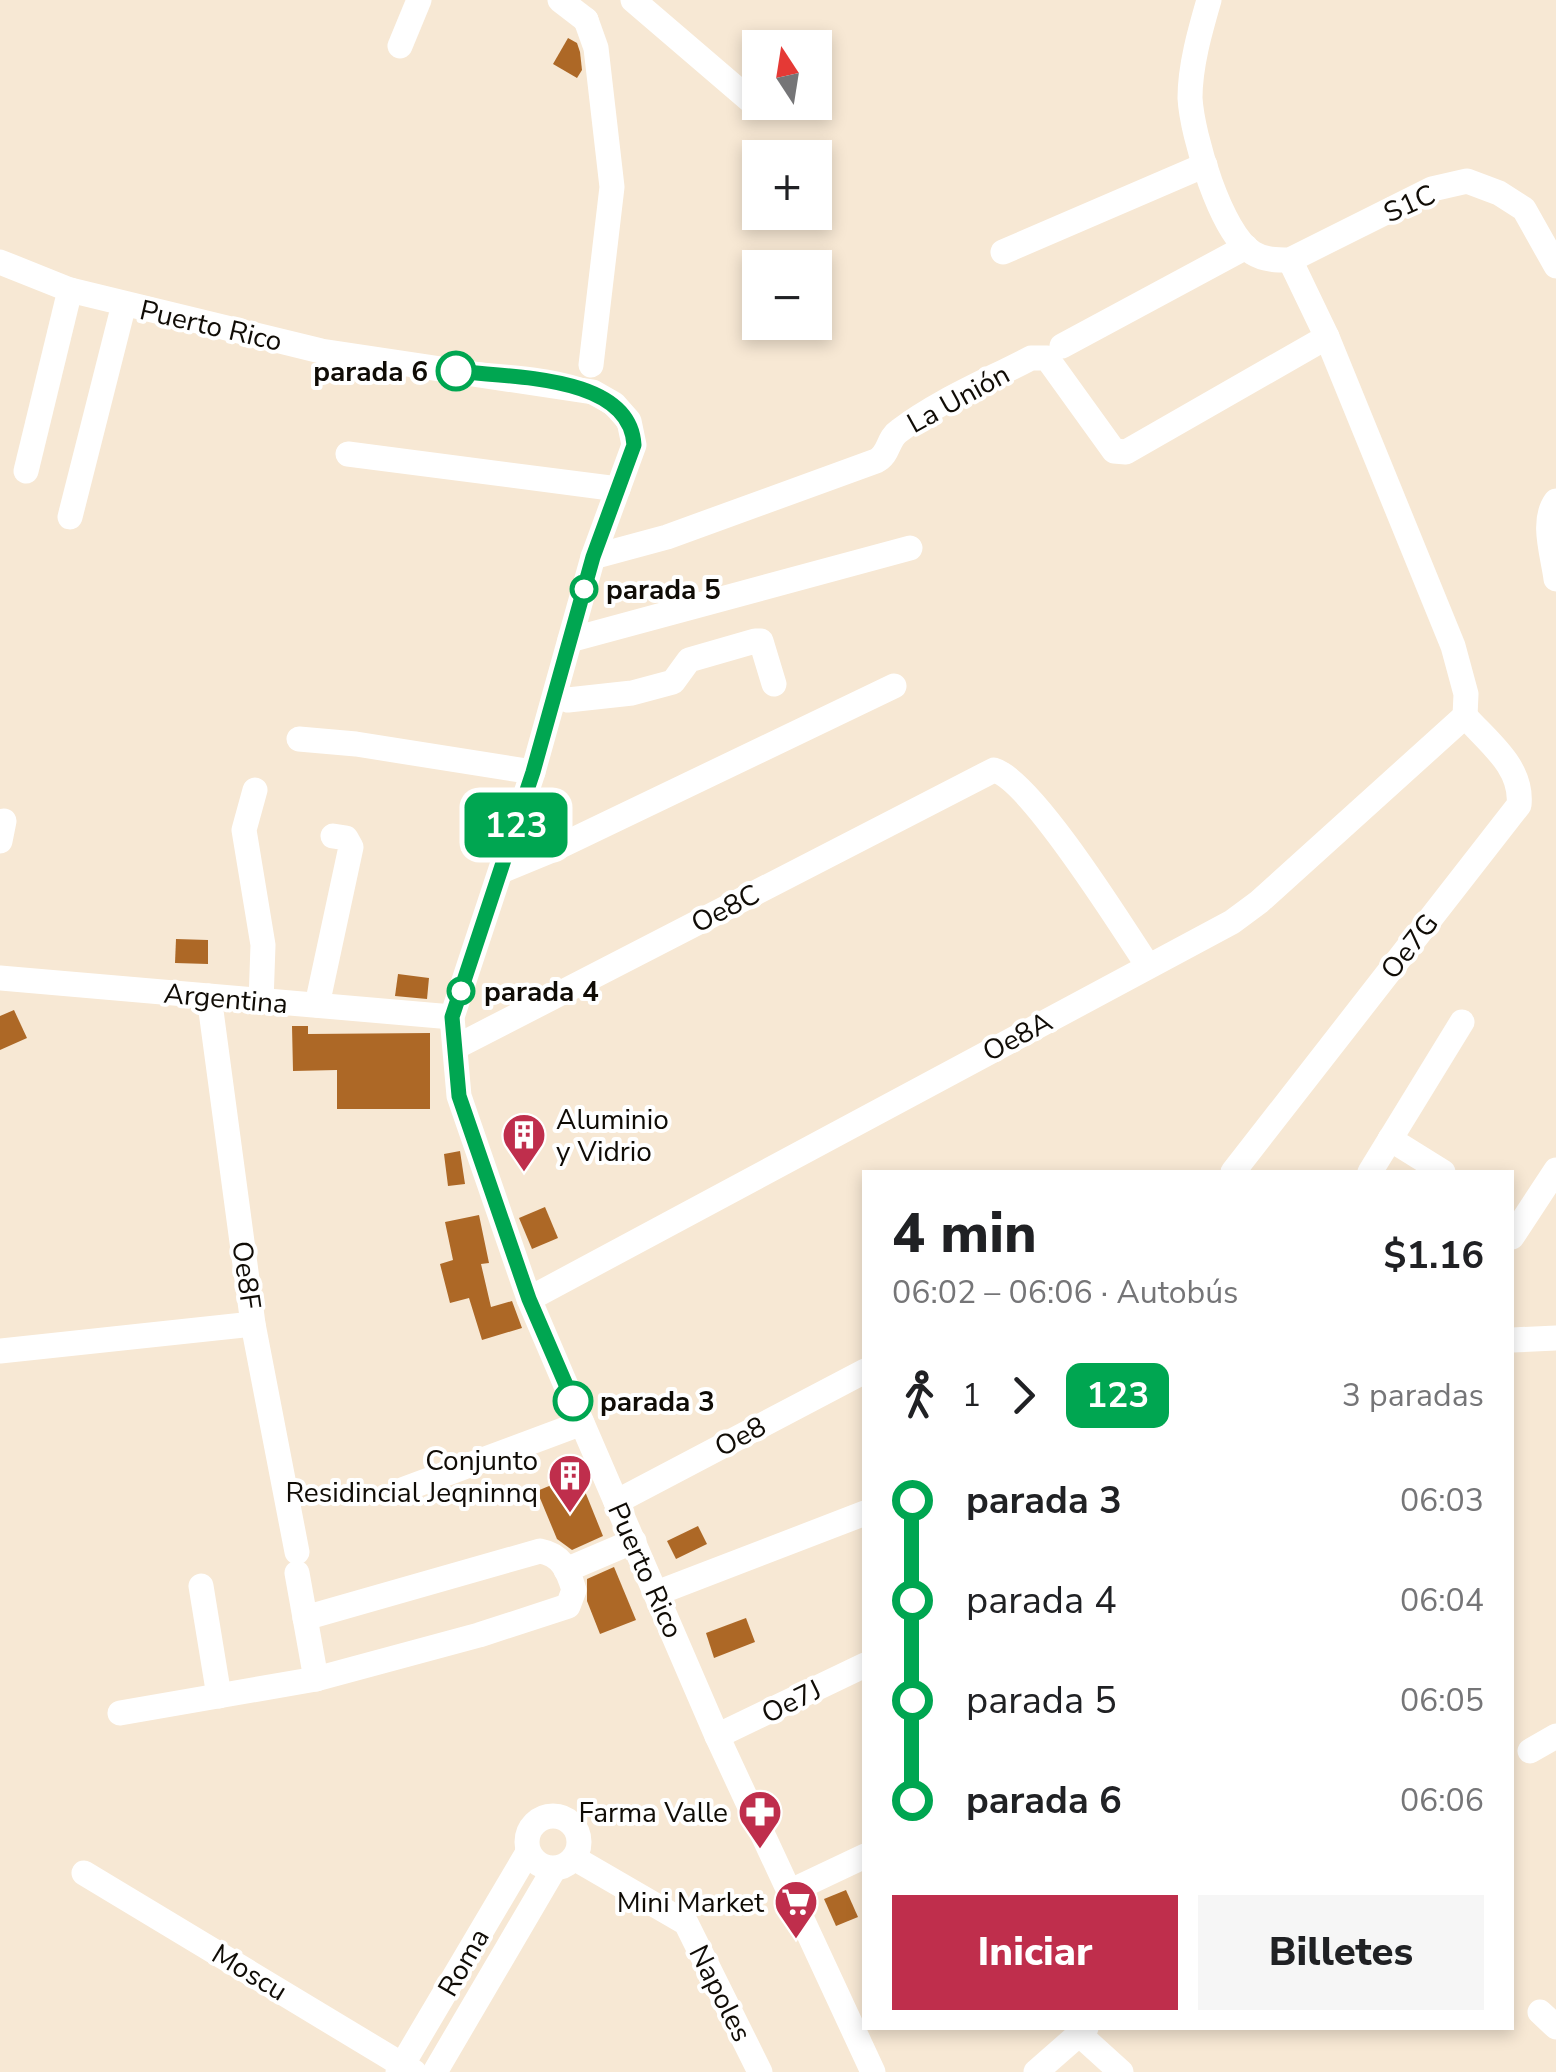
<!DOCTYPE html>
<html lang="es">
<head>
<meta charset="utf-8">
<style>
  :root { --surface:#fff; --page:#f6f6f6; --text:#202124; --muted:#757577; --accent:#bf2e4c }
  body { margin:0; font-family:"Nunito Sans",sans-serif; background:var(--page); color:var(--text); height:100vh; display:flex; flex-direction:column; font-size:38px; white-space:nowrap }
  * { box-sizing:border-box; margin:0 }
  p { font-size:32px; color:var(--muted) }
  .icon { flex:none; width:55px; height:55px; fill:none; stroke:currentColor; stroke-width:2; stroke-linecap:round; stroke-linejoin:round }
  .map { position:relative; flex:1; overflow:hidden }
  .drawer { position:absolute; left:862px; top:1170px; width:652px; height:860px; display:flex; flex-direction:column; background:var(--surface); border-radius:0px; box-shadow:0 5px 15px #0003 }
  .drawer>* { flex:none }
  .badge { padding:0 20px; border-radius:15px; font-size:35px; line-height:65px }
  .needle { width:65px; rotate:348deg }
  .tools { position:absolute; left:742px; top:30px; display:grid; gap:20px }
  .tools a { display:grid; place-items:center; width:90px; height:90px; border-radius:0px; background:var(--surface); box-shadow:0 5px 15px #0003; font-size:50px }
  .map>.badge { position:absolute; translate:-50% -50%; box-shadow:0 0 0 5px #fff }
  .legs { display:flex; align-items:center; gap:15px; height:110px; padding:0 30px; font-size:32px }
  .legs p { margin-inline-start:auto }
  .headline { display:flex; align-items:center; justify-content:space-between; height:170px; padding:0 30px }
  h1 { font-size:55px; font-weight:800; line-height:75px }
  .cta { display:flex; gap:20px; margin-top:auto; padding:20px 30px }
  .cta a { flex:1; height:115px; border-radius:0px; background:var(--accent); color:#fff; font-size:40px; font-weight:800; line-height:115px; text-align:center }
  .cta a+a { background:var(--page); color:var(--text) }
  ul { padding:0 30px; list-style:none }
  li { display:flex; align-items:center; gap:35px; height:100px; font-size:38px }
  li i { display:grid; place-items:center; width:15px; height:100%; margin:0 12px; background:currentColor }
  li i::after { content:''; width:25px; height:25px; margin:-12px; border:8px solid; border-radius:50%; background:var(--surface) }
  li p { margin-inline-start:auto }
  li:first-child i { background:linear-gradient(#0000 50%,currentColor 0) }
  li:last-child i { background:linear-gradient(currentColor 50%,#0000 0) }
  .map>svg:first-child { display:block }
</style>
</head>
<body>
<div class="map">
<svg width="1556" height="2072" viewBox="0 0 1556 2072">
  <rect width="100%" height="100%" fill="#f7e8d4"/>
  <!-- building -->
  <g fill="#ad6826">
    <path d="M568,38L577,43L580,52L582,70L577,78L553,64Z"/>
    <path d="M176,939L208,940V964L175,963Z"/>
    <path d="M398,974L429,978L427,999L395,996Z"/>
    <path d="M14,1010L27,1038L0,1050V1016Z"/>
    <path d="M292,1026H308V1034L430,1033V1109H337V1070L293,1071Z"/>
    <path d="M460,1151L465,1184L448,1186L444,1154Z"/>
    <path d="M545,1207L558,1238L532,1249L519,1218Z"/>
    <path d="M479,1215L489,1263L481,1264L491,1307L512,1301L522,1328L482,1340L469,1298L450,1303L440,1264L453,1260L445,1222Z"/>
    <path d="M578,1474L603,1536L572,1550L557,1539L537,1491Z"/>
    <path d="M698,1526L707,1544L676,1559L667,1541Z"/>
    <path d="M614,1567L636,1620L600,1634L587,1601V1579Z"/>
    <path d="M746,1618L755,1642L714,1658L706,1633Z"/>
    <path d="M846,1890L858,1917L836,1926L824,1899Z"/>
  </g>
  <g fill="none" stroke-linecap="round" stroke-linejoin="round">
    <!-- minor -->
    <g stroke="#fff" stroke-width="25">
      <path d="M560,0L586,20"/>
      <path d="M633,0L752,102"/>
      <path d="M1209,0C1200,31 1190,66 1190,98C1192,135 1221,234 1253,253C1264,260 1277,260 1290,260L1432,189L1467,181L1499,193L1524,209L1556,266"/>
      <path d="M586,20L596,48L612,187L591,365"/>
      <path d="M400,46L419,0"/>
      <path d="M1003,252L1205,165"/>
      <path d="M0,262L70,290L321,351L593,392L614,404L629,421L634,445L593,557L533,772L452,1017L459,1096L529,1299L582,1423L717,1736L873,2072"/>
      <path d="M1327,337L1453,646L1466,694L1465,716"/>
      <path d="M1062,346L1246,247"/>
      <path d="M348,454L618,489"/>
      <path d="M26,471L70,290"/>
      <path d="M1556,501C1541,521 1553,555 1556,579"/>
      <path d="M70,517L124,304"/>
      <path d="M593,557L667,537L876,461C890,454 887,439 899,431C938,401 987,381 1031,358H1047L1114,451L1126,452L1327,337L1290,260"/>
      <path d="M570,640L910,548"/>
      <path d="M555,695L568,700L632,693L673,682L689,660L755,641H761L774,684"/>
      <path d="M299,739L356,744L533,772"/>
      <path d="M255,790L244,830L263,945L261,1002"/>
      <path d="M0,841L4,821"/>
      <path d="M501,871L550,851L894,686"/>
      <path d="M0,978L452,1017"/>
      <path d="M209,996L253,1324L297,1552"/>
      <path d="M317,1005L351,847L346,838L333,836"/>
      <path d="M456,1047L994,770C1031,780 1123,928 1148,966"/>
      <path d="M1390,1139L1443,1172"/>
      <path d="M1233,1172L1519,805C1523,767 1488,742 1465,716"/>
      <path d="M1370,1172L1462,1022"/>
      <path d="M1512,1237L1556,1170"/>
      <path d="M529,1299L1232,922L1259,902L1465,716"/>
      <path d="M1512,1340L1556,1338"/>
      <path d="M0,1351L253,1324"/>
      <path d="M402,1490L582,1423"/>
      <path d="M616,1502L865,1371"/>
      <path d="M566,1570L634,1541"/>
      <path d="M297,1573L316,1679"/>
      <path d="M201,1586L219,1696"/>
      <path d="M657,1593L865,1513"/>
      <path d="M120,1713L316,1679L479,1635L568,1606L574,1590C568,1570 562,1555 540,1551L305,1618"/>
      <path d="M717,1736L865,1665"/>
      <path d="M1530,1751L1556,1736"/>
      <circle cx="553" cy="1842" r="26"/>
      <path d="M574,1858L686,1923L760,2072"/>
      <path d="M84,1873L414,2072"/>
      <path d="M791,1891L865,1856"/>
      <path d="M1540,2012L1556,2027"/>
      <path d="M1079,2034L1121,2072"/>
      <path d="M398,2072L528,1852"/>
      <path d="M435,2072L554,1869"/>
      <path d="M1036,2072L1086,2028"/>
    </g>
  </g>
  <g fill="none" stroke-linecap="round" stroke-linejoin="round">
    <defs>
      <path id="line-1" d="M456,371C509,378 630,374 634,445L593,557L533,772L452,1017L459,1096L529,1299L573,1401"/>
    </defs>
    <!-- line-1 casing -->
    <use href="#line-1" stroke="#fff" stroke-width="22"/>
    <!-- line-1 -->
    <use href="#line-1" stroke="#00a651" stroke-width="15"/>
  </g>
  <!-- icons -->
  <defs>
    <symbol id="building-pin" viewBox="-11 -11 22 30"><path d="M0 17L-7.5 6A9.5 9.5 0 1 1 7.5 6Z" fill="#bf2e4c" stroke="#fff"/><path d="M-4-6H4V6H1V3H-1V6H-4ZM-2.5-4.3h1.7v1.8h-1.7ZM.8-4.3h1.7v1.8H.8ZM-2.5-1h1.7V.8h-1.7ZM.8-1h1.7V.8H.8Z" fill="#fff"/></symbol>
    <symbol id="pharmacy-pin" viewBox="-11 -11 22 30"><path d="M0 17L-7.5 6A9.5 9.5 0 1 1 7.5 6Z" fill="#bf2e4c" stroke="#fff"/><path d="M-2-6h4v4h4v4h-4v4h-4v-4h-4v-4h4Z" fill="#fff"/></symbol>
    <symbol id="supermarket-pin" viewBox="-11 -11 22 30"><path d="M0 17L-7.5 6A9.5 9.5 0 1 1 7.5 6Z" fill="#bf2e4c" stroke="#fff"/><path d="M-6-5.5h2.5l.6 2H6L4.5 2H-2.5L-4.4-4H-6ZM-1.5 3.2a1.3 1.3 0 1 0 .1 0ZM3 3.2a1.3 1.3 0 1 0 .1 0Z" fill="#fff"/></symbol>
  </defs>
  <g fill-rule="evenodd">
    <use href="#building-pin" x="499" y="1110" width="50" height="68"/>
    <use href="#building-pin" x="545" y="1451" width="50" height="68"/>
    <use href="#pharmacy-pin" x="735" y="1787" width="50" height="68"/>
    <use href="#supermarket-pin" x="771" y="1877" width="50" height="68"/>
  </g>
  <!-- markers -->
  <g fill="#fff" stroke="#00a651" stroke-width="5">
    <circle cx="456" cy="371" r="18"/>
    <circle cx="584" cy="589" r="12"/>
    <circle cx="461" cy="991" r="12"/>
    <circle cx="573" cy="1401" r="18"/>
  </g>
  <g text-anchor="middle" stroke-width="8" stroke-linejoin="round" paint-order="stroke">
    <!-- street labels -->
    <g font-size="28" fill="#100c06" stroke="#fff">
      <text transform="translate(1409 203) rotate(-24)" y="10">S1C</text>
      <text transform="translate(211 325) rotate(13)" y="10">Puerto Rico</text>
      <text transform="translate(958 398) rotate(-29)" y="10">La Unión</text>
      <text transform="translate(725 908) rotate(-27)" y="10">Oe8C</text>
      <text transform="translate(1409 946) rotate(-52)" y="10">Oe7G</text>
      <text transform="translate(226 998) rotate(5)" y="10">Argentina</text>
      <text transform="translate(1017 1036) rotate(-28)" y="10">Oe8A</text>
      <text transform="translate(247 1275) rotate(82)" y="10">Oe8F</text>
      <text transform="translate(740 1436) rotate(-28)" y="10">Oe8</text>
      <text transform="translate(646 1570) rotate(66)" y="10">Puerto Rico</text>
      <text transform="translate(791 1701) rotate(-26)" y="10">Oe7J</text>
      <text transform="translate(463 1962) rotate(-60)" y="10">Roma</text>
      <text transform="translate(250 1972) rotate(31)" y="10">Moscu</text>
      <text transform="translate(721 1993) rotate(63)" y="10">Napoles</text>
    </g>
    <!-- stop labels -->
    <g font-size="28" font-weight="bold" fill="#100c06" stroke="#fff" text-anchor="start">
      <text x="428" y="381" text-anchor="end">parada 6</text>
      <text x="606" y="599">parada 5</text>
      <text x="484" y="1001">parada 4</text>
      <text x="600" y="1411">parada 3</text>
    </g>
    <!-- poi labels -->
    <g font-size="28" fill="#100c06" stroke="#fff" text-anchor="end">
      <text x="556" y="1129" text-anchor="start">Aluminio<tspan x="556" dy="32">y Vidrio</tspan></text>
      <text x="538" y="1470">Conjunto<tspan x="538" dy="32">Residincial Jeqninnq</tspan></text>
      <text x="728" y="1822">Farma Valle</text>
      <text x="764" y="1912">Mini Market</text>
    </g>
  </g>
</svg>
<div class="tools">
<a><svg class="needle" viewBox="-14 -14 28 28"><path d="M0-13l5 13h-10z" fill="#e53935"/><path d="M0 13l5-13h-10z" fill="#757577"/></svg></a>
<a>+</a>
<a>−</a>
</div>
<b class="badge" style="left:516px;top:825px;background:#00a651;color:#fff">123</b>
<section class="drawer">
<div class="headline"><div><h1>4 min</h1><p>06:02 – 06:06 · Autobús</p></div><b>$1.16</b></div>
<div class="legs"><svg class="icon" aria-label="walk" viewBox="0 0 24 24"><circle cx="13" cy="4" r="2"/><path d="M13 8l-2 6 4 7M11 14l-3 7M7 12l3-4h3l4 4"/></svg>1<svg class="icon" aria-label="forward" viewBox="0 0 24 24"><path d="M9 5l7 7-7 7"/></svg><b class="badge" style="background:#00a651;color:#fff">123</b><p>3 paradas</p></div>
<ul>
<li><i style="color:#00a651"></i><b>parada 3</b><p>06:03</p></li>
<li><i style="color:#00a651"></i><span>parada 4</span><p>06:04</p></li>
<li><i style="color:#00a651"></i><span>parada 5</span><p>06:05</p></li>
<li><i style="color:#00a651"></i><b>parada 6</b><p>06:06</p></li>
</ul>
<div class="cta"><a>Iniciar</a><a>Billetes</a></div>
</section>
</div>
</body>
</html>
